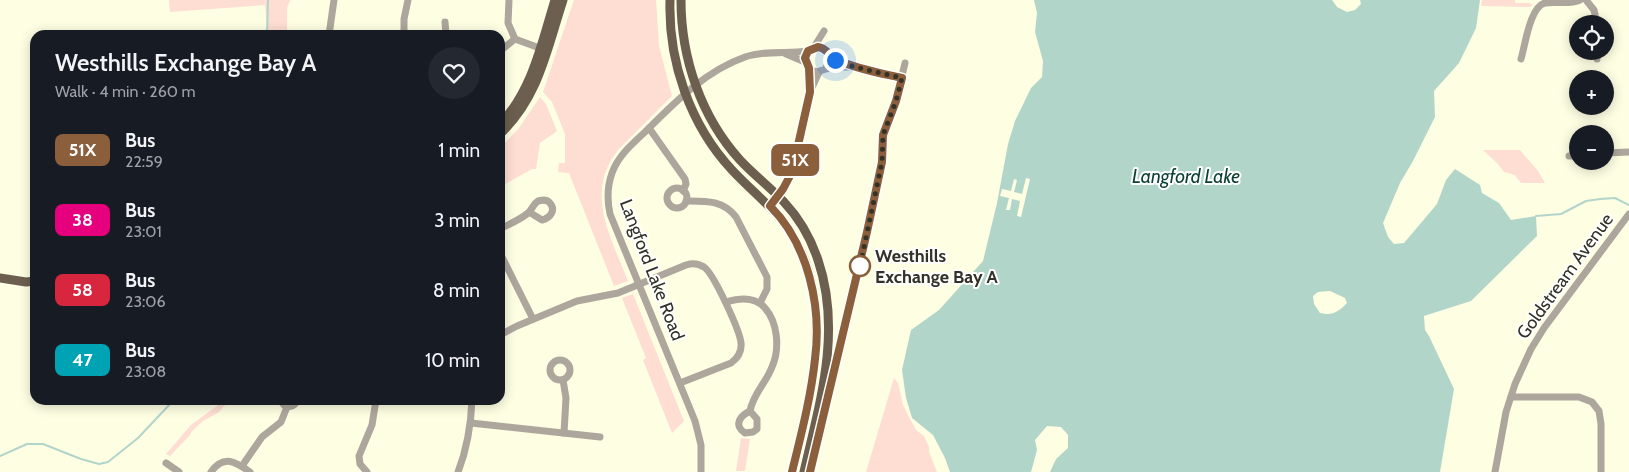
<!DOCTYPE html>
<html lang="en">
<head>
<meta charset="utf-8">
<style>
  :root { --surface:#171b24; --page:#242831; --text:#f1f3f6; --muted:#9ea1a6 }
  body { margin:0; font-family:Cabin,sans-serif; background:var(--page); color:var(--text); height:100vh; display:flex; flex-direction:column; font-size:19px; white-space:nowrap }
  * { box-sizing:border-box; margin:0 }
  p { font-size:16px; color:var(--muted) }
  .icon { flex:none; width:28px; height:28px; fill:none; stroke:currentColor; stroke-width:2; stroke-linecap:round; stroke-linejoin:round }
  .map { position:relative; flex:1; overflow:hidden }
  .details { position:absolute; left:30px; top:30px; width:475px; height:375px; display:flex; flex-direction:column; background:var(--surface); border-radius:15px; box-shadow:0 2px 12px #0003 }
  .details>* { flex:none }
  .badge { padding:0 10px; border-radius:8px; font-size:18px; line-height:32px }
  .fabs { position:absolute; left:1569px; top:15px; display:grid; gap:10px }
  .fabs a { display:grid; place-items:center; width:45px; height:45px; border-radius:50%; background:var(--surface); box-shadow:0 2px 12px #0003; font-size:25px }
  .you { position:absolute; width:25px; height:25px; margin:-12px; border:4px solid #fff; border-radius:50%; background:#1a73e8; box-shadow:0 0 0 8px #1a73e833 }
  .map>.badge { position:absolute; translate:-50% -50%; box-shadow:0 0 0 2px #fff }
  .round { display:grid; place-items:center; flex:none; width:52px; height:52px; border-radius:26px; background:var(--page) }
  .summary { display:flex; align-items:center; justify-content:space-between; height:85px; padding:0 25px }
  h1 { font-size:24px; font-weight:600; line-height:38px }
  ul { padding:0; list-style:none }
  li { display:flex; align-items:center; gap:15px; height:70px; padding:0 25px }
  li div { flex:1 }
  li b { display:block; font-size:19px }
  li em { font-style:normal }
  li .badge { min-width:55px; font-weight:700; text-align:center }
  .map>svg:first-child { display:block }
</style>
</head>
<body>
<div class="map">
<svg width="1629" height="472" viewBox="0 0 1629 472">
  <rect width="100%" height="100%" fill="#fefee3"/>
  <!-- green -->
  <g fill="#feddd3">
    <path d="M169,0H290L287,8V35H268L265,5L170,12Z"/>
    <path d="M574,0H656L659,46L672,96L618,150C584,193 611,237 628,281L614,286L569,173L558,172L559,163H565V134L552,102L543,92Z"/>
    <path d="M1482,0H1515V3H1529L1532,4L1531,7L1481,6Z"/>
    <path d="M540,97L546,104L557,131L540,143L536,169H532L500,187V148L519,128Z"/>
    <path d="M1483,150H1520L1538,171L1545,183H1521L1515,175L1504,172L1498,164Z"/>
    <path d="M633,294L684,421L672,433L643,360L646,358L622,298Z"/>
    <path d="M894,378L898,383L903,405L911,421L916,430L924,436L929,447V452L937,472H866Z"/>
    <path d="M225,400H237L224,406L219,412L203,421L192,431L190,435L170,456L166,454L191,425Z"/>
    <path d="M741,438L750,439L745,471H736Z"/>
  </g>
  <!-- water -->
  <path fill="#b2d5ca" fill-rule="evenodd" d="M1034,0H1332L1337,7L1347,12L1355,10L1361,4L1360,0H1480L1476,28L1459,63L1434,91L1435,117L1413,161L1400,183L1383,223L1388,237L1394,244L1404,243L1437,204L1446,180L1455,169L1480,185L1482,193L1499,203L1511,220L1536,216L1537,236L1471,301L1424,316L1425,330L1429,336L1454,389L1440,472H1050L1056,459L1068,448V435L1061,427L1047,426L1035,440L1037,450L1031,472H950L945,458L933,435L912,418L906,398L902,370L911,330L939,310L983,261L997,203L1008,144L1015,121L1031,88L1042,77L1043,61L1035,32L1037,13ZM1330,291L1345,298L1347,303C1338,312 1333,316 1320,313L1314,304L1313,296L1318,292Z"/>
  <!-- pier -->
  <path fill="#fefee3" d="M1026,178L1030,179L1021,217L1017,216L1020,201L1012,199L1010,210H1006L1009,198L1000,196L1002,189L1011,191L1014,179L1017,180L1014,192L1022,194Z"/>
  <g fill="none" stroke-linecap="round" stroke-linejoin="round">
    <!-- stream -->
    <g stroke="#b2d5ca" stroke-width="2">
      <path d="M267,35L268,0"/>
      <path d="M1536,216L1561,214L1586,201L1600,199L1615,198L1629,205"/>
      <path d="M0,456L27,444H43L81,459L99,464L108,462L138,438L171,403L177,400"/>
    </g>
    <!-- minor -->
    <g stroke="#ada69c" stroke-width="7">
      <path d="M509,0L508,23L515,39L545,50"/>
      <path d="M1586,0L1594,10L1597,24"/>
      <path d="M445,22L446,35"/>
      <path d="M329,35L334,0"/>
      <path d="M404,35V19L408,0"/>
      <path d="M814,47L824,31"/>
      <path d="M500,51L515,39"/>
      <path d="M1597,51V59"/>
      <path d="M786,54L805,62"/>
      <path d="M829,55L835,59L850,65"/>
      <path d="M1521,59C1525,46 1530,6 1545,3C1557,1 1569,5 1580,0"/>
      <path d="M826,68L830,58L826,50L818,47C802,50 801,66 816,72L833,67H855L902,78"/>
      <path d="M810,92L819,72"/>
      <path d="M649,128L685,179L686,184L683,191"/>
      <path d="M1605,153L1629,152"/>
      <path d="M1569,156H1578"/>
      <circle cx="677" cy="198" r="10"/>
      <path d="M686,201C706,201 723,200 736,217L767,277V289L760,303"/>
      <path d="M770,206L783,189L792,173L810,92L809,68"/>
      <path d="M500,229C509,224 520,220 528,213C532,210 533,204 538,201C542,200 546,199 549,202C557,210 550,218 542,220L529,212"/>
      <path d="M500,253L533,319"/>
      <path d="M726,302C739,298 755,296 765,308C778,323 780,349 772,367C766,383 753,394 750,411"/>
      <path d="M500,335L517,326L577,301L618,293L686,265C692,263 698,263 704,267C714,274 740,331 741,343C742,352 738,358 731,363L680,383"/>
      <circle cx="560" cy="370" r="10"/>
      <path d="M563,380L566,398L564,433"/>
      <path d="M1511,397H1579L1592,402L1599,411L1601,424V472"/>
      <path d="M280,400L284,405C290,408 295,406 298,400"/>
      <path d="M750,411L757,419V429L753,432L745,433C733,425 740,416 750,411Z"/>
      <path d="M471,423L600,437"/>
      <path d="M166,463L179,472"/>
      <path d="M242,466L262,437L281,422L287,407"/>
      <path d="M211,472C224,454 236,462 250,472"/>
      <path d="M367,472L360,464L359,456L372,425L376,400"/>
      <path d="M458,472C467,449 471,425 472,400"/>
      <path d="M701,472V445L695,421L610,214C607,200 607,187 612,173C618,156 632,144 645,132C674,103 705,71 745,57C765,50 787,54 808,51"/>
      <path d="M810,472L867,232L882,162L883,135L896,101L905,63"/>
      <path d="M1495,472L1506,412L1515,384L1531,349L1544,328L1629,214"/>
    </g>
    <!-- major -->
    <g stroke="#6c5f4f" stroke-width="9">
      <path d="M670,0C668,61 690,125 732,170C759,199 785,215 802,253C832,323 808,402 792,472"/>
      <path d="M681,0C681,58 701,117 740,160C754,175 770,187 784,202C799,218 811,239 818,260C842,331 820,402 804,472"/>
      <path d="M500,124C532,92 542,42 555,0"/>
      <path d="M500,134C539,97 547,49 563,0"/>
      <path d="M0,278L26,282L35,281"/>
    </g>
  </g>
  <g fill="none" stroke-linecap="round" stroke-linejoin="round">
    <defs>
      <path id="line" d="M792,472C801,435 811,397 815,359C822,306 808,244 770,206L783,189L792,172L810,92L809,68L805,58L808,51L818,47C827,48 829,56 837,60C857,69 880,73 902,78L896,101L883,135L882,162L867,232L810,472"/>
    </defs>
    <!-- line casing -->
    <use href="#line" stroke="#fff" stroke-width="11"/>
    <!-- line -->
    <use href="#line" stroke="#8b5e3c" stroke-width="8"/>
    <!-- walk -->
    <path stroke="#323227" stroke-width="5" stroke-dasharray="0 9" d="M835,60L855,67L902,78L896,101L883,135L882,162L860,266"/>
  </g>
  <!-- markers -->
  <circle fill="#fff" stroke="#8b5e3c" stroke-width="2.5" cx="860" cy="266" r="10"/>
  <g text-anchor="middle" stroke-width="4" stroke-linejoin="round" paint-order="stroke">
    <!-- stop labels -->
    <g font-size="18" font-weight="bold" fill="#323227" stroke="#fff" text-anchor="start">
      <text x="875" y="262">Westhills<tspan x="875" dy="21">Exchange Bay A</tspan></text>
    </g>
    <!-- street labels -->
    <g font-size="18" fill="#323227" stroke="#fff">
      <text transform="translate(652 270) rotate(69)" y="6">Langford Lake Road</text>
      <text transform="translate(1565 276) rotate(-54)" y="6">Goldstream Avenue</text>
    </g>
    <!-- water labels -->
    <g font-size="19" font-style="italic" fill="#0d4035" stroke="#fff">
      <text x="1186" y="183">Langford Lake</text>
    </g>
  </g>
</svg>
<div class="fabs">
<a><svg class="icon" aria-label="locate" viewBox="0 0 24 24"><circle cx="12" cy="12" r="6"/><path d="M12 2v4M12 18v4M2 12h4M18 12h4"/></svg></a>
<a>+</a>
<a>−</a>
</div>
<div class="you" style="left:835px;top:60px"></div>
<b class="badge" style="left:795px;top:160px;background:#8b5e3c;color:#fff">51X</b>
<section class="details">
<div class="summary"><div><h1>Westhills Exchange Bay A</h1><p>Walk · 4 min · 260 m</p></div><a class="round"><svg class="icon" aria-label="heart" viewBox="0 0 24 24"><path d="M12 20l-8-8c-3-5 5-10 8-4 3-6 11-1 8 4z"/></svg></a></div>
<ul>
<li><span class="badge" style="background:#8b5e3c;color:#fff">51X</span><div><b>Bus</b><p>22:59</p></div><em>1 min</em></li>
<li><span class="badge" style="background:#e6007e;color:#fff">38</span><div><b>Bus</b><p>23:01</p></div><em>3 min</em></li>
<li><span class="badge" style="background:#d7263d;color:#fff">58</span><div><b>Bus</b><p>23:06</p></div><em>8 min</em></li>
<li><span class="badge" style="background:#00a3b4;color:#fff">47</span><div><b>Bus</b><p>23:08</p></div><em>10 min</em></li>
</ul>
</section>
</div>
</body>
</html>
